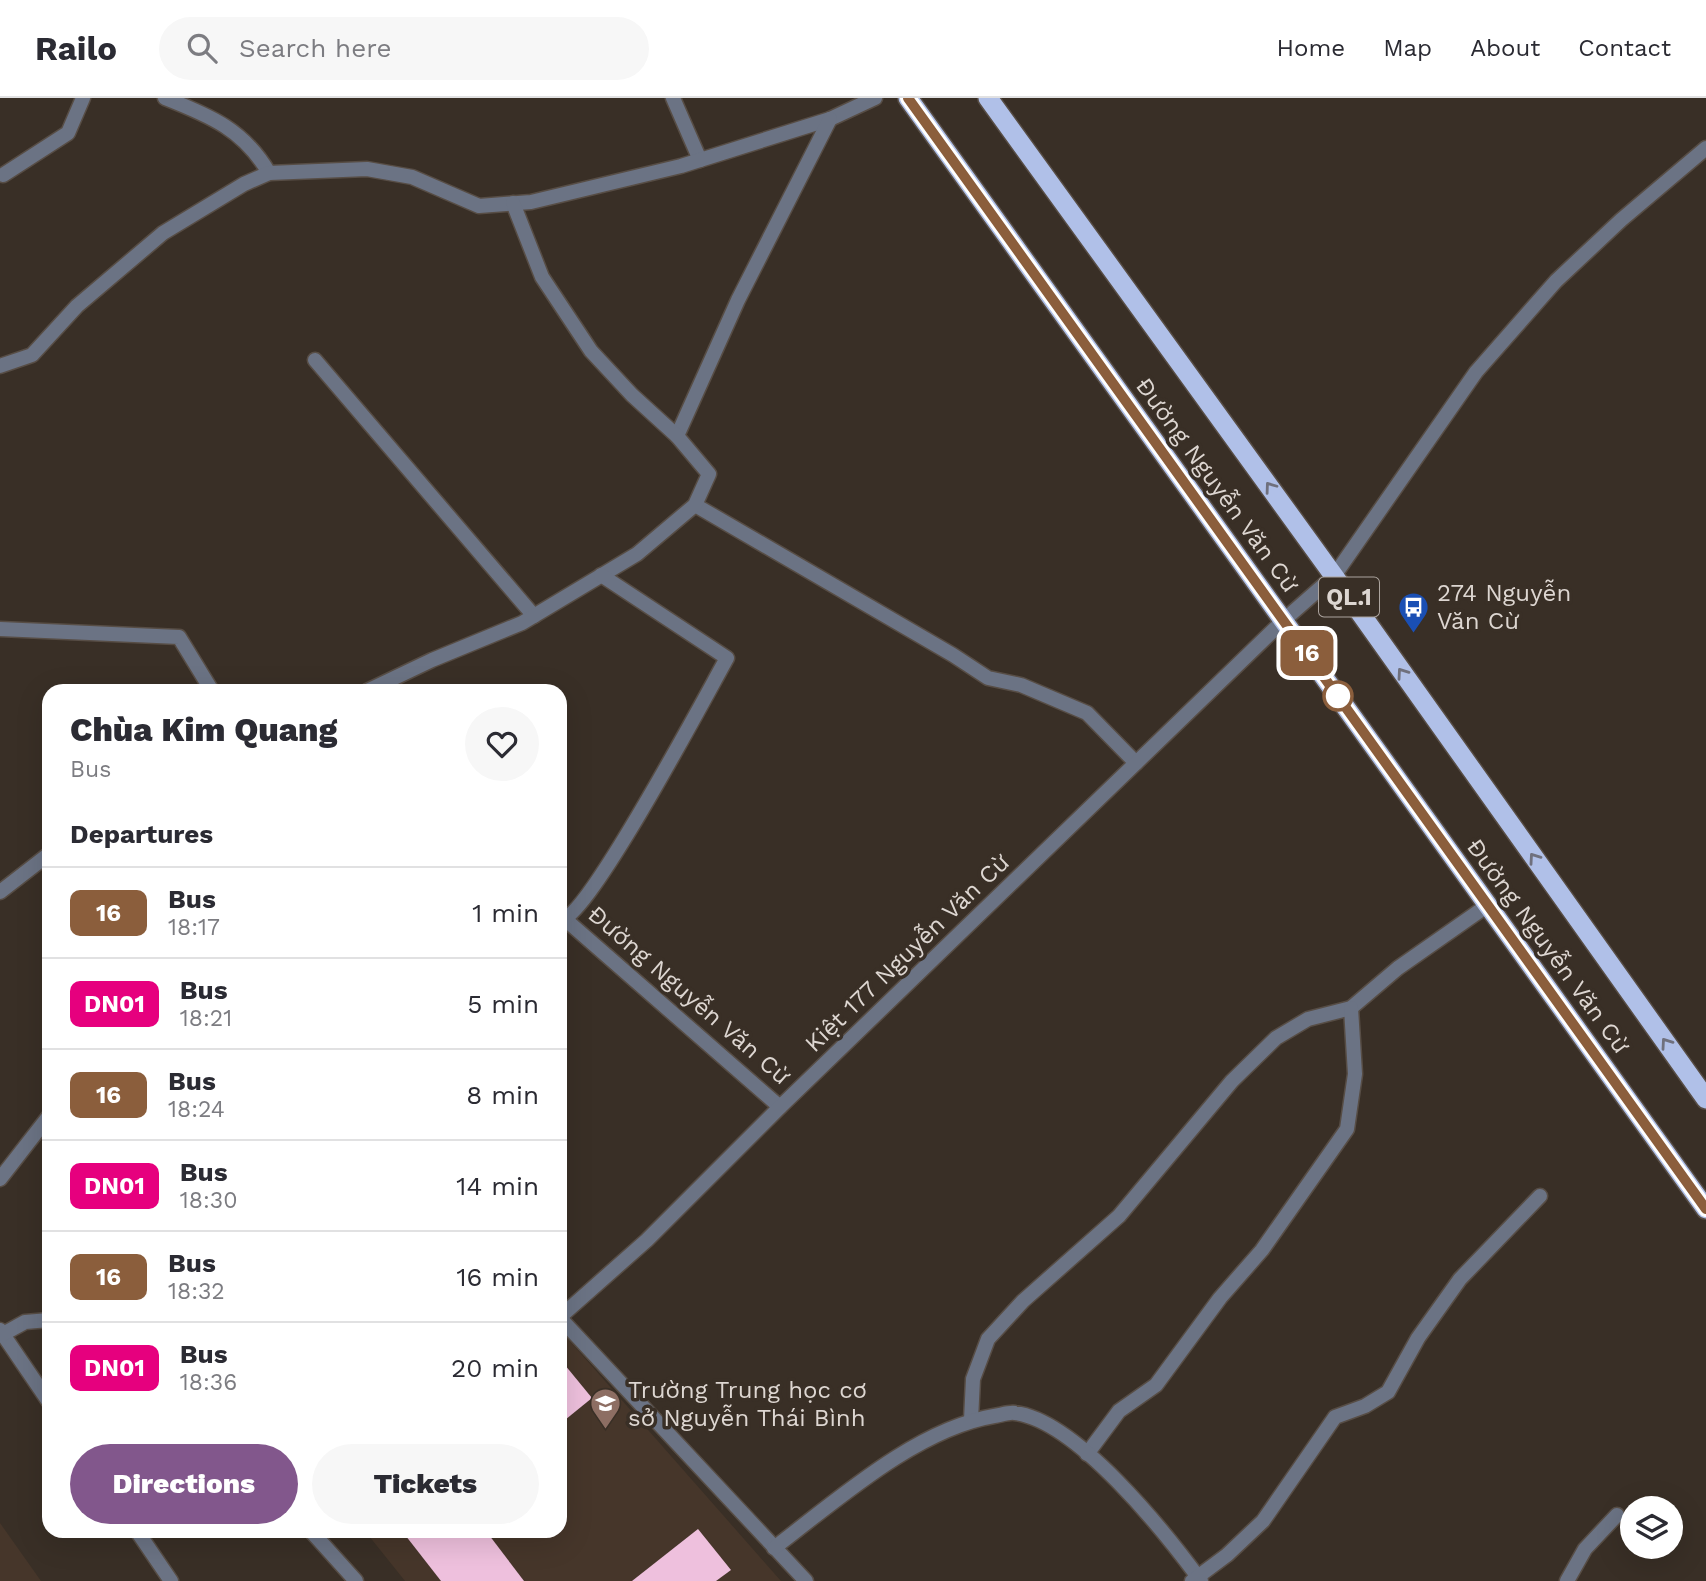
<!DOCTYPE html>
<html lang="en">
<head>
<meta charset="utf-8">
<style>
  :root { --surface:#fff; --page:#f7f7f7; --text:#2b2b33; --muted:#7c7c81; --line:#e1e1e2; --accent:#82578c }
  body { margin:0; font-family:"Work Sans",sans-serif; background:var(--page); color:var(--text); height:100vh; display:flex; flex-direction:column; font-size:26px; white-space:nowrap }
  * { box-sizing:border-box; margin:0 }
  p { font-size:23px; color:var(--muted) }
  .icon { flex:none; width:38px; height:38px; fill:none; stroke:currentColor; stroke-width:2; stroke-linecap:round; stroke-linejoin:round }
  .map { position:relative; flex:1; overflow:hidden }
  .panel { position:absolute; left:42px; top:586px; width:525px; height:854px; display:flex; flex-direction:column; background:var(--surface); border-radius:21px; box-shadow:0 7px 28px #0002 }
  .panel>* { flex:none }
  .badge { padding:0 14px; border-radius:10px; font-size:24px; line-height:46px }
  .fabs { position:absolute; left:1620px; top:1398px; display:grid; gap:14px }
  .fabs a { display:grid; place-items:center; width:63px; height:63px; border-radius:50%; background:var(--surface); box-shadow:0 7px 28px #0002; font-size:35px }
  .map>.badge { position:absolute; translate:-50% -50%; box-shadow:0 0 0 4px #fff }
  h2 { padding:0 28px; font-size:26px; line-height:63px }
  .round { display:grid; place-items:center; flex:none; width:74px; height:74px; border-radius:37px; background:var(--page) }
  .overview { display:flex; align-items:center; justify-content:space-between; height:119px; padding:0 28px }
  h1 { font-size:33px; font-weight:800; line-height:52px }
  .action { display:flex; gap:14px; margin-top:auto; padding:14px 28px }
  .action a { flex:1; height:80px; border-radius:42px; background:var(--accent); color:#fff; font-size:28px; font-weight:800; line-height:80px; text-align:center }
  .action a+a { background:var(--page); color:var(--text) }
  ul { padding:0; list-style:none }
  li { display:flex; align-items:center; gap:21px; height:91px; padding:0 28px; border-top:2px solid var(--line) }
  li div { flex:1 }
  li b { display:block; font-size:26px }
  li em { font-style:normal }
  li .badge { min-width:77px; font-weight:700; text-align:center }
  header { display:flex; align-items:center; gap:42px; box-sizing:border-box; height:98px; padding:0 35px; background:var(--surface); border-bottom:2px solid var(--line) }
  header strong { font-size:33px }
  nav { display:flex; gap:38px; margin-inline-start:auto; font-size:24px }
  .search { width:490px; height:63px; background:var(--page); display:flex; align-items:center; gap:18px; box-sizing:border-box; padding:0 24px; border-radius:38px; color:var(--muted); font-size:26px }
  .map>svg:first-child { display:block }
</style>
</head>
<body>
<header>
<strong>Railo</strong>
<div class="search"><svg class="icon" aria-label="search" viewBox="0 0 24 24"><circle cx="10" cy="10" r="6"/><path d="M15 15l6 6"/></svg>Search here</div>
<nav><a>Home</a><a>Map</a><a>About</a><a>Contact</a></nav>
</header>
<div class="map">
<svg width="1706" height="1483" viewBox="0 0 1706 1483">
  <rect width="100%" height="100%" fill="#392f26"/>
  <!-- built -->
  <g fill="#46362a">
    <path d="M560,1233H561L781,1483H405L365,1433H560Z"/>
    <path d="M0,1425L41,1483H0Z"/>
  </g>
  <!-- building -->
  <g fill="#eec0dd">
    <path d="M560,1261L592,1300L560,1326Z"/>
    <path d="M698,1431L731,1472L716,1483H632Z"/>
    <path d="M402,1433H486L524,1483H441Z"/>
  </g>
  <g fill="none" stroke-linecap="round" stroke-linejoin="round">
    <defs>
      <g id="minor">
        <path d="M165,0C211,18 244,32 269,75"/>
        <path d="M673,0L700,62"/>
        <path d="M3,77L68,35L83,0"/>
        <path d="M315,262L534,518"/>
        <path d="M0,268L32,257L77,208L163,135L244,86L269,75L367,71L412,79L479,108L531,104L681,68L830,21L875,0"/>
        <path d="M677,338L738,202L830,21"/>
        <path d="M695,407L953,557L988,580L1021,587L1087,615L1136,665"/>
        <path d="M0,531L179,539L212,593"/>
        <path d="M367,593L432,562L522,525L637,456L695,407L709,376L677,338L632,297L591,253L542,179L513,105"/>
        <path d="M0,794L49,756"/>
        <path d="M566,822L780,1009"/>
        <path d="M560,823C590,817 705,599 727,560L601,477"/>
        <path d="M0,1081L49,1018"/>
        <path d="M560,1219L647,1142L780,1009L1284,522L1334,478L1476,274L1556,183L1621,122L1706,50"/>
        <path d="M560,1220L806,1483"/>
        <path d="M0,1232L49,1304"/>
        <path d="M3,1236L25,1224L49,1222"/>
        <path d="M971,1322L973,1281L988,1241L1023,1203L1119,1118L1232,983L1276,940L1308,921L1351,910L1398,870L1488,807"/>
        <path d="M1087,1356L1119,1313L1156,1287L1220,1200L1262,1152L1347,1031L1355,976L1351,910"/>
        <path d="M137,1433L171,1483"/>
        <path d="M311,1433L356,1483"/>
        <path d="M774,1450C836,1403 916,1331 994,1318C1001,1317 1009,1314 1015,1315C1077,1323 1165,1434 1201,1483"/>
        <path d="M1192,1483L1227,1457L1263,1423L1335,1319L1365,1308L1388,1294L1418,1240L1460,1181L1540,1098"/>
        <path d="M1567,1483L1585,1451L1617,1417"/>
      </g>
      <g id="trunk">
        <path d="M908,0L1706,1111"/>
        <path d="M988,0L1334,478L1706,1001"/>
      </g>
    </defs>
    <!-- minor casing -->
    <use href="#minor" stroke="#574d45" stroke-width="17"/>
    <!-- trunk casing -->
    <use href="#trunk" stroke="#574d45" stroke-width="22"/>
    <!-- minor -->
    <use href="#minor" stroke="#6b7384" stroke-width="14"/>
    <!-- trunk -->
    <use href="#trunk" stroke="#b0c0e8" stroke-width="19"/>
  </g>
  <!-- one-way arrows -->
  <defs><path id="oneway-chevron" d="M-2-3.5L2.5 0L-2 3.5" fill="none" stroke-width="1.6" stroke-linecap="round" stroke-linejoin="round" transform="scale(1.75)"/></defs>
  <g stroke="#6f707d">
    <use href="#oneway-chevron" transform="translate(1270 389) rotate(-126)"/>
    <use href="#oneway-chevron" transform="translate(1402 575) rotate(-125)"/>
    <use href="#oneway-chevron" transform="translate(1534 760) rotate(-125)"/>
    <use href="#oneway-chevron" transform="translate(1666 945) rotate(-125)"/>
  </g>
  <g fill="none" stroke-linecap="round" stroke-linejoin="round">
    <defs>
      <path id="line" d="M908,0L1706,1111"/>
    </defs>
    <!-- line casing -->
    <use href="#line" stroke="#fff" stroke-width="16"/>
    <!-- line -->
    <use href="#line" stroke="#8b5e3c" stroke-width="10"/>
  </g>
  <!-- icons -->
  <defs>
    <symbol id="bus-pin" viewBox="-11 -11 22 30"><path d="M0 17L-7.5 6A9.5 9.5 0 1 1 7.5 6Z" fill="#1a4fb4" stroke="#392f26"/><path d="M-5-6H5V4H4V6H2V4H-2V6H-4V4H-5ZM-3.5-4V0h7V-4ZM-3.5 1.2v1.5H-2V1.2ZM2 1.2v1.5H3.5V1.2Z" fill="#fff"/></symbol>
    <symbol id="school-pin" viewBox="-11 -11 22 30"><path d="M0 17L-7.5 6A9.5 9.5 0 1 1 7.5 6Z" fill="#8d6e63" stroke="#392f26"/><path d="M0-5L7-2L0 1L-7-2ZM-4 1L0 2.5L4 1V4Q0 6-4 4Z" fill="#fff"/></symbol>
  </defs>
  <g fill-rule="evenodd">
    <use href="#bus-pin" x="1396" y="492" width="35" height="47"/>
    <use href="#school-pin" x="588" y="1288" width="35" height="47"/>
  </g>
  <!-- markers -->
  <circle fill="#fff" stroke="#8b5e3c" stroke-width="3.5" cx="1338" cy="598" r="14"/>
  <g text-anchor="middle" stroke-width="7" stroke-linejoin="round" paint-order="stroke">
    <!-- shield labels -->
    <rect fill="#392f26" stroke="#aca49e" stroke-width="2" x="1319" y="479.5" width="60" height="39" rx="5"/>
    <g font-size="23" font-weight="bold" fill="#ddd6d1">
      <text x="1349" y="507">QL.1</text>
    </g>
    <!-- street labels -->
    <g font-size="24" fill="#ddd6d1" stroke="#392f26">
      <text transform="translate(1217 387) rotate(54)" y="8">Đường Nguyễn Văn Cừ</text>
      <text transform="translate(1548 848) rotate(54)" y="8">Đường Nguyễn Văn Cừ</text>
      <text transform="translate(907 855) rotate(-44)" y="8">Kiệt 177 Nguyễn Văn Cừ</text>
      <text transform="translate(689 897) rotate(41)" y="8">Đường Nguyễn Văn Cừ</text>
    </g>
    <!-- poi labels -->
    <g font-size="24" fill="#ddd6d1" stroke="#392f26" text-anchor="start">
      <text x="1437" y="503">274 Nguyễn<tspan x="1437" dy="28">Văn Cừ</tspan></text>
      <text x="628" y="1300">Trường Trung học cơ<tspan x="628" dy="28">sở Nguyễn Thái Bình</tspan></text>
    </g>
  </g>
</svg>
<div class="fabs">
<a><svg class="icon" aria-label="layers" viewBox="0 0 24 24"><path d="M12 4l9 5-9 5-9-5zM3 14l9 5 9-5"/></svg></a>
</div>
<b class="badge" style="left:1307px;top:555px;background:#8b5e3c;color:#fff">16</b>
<section class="panel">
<div class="overview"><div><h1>Chùa Kim Quang</h1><p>Bus</p></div><a class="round"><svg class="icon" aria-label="heart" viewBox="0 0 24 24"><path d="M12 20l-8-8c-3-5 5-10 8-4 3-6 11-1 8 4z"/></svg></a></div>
<h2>Departures</h2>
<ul>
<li><span class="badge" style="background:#8b5e3c;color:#fff">16</span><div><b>Bus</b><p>18:17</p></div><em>1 min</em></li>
<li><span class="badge" style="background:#e6007e;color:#fff">DN01</span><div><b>Bus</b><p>18:21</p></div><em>5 min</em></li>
<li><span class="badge" style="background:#8b5e3c;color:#fff">16</span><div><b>Bus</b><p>18:24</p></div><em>8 min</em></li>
<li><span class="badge" style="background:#e6007e;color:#fff">DN01</span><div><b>Bus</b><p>18:30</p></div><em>14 min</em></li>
<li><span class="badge" style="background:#8b5e3c;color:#fff">16</span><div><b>Bus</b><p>18:32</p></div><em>16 min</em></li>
<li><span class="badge" style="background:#e6007e;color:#fff">DN01</span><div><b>Bus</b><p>18:36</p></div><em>20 min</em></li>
</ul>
<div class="action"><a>Directions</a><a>Tickets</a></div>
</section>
</div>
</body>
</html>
